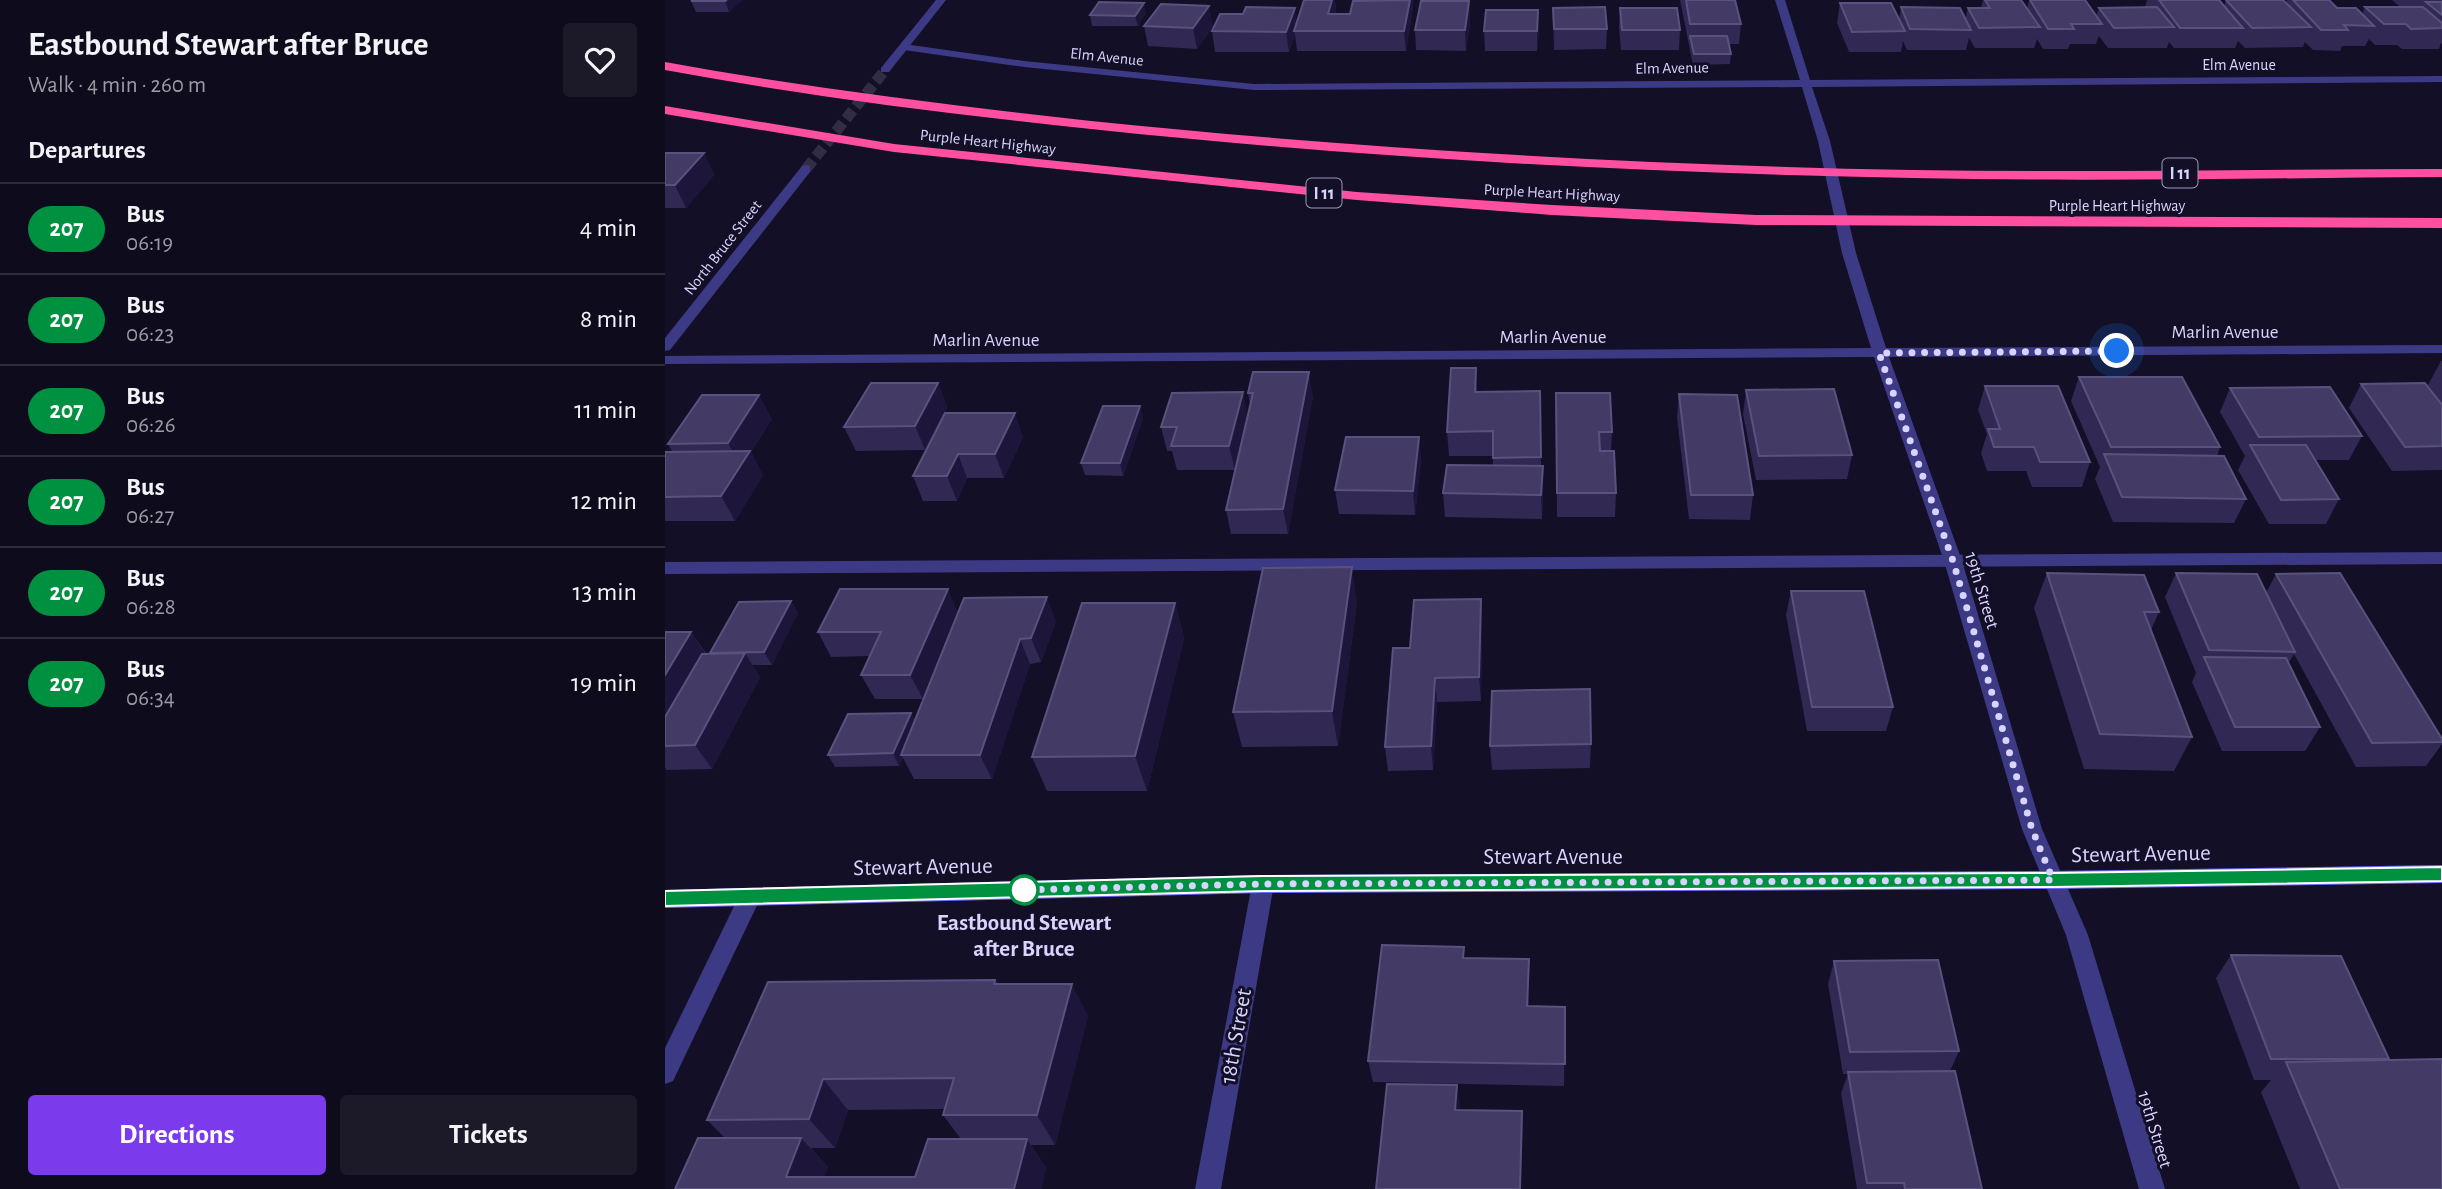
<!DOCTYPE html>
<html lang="en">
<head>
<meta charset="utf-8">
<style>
  :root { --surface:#0e0b1c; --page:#1c1929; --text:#f1f3f6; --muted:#9b9ba3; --line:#2e2b3b; --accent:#7c3aed }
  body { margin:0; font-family:"Alegreya Sans",sans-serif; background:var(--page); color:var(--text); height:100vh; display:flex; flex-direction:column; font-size:26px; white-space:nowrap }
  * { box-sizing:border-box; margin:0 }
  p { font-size:23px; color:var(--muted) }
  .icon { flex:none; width:38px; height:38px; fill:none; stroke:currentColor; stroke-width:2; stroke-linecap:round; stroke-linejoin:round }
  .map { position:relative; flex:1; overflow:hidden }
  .side { display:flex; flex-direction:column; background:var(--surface); width:665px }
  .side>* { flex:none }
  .badge { padding:0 14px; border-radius:23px; font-size:24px; line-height:46px }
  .you { position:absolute; width:35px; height:35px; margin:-18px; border:5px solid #fff; border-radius:50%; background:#1a73e8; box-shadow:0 0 0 10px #1a73e833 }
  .map>.badge { position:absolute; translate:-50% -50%; box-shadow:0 0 0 4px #fff }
  h2 { padding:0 28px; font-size:26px; line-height:63px }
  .round { display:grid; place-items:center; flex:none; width:74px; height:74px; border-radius:7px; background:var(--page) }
  .head { display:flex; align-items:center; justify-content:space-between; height:119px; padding:0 28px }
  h1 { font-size:33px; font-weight:700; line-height:52px }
  .cta { display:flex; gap:14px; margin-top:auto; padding:14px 28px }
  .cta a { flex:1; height:80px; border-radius:7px; background:var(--accent); color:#fff; font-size:28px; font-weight:700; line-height:80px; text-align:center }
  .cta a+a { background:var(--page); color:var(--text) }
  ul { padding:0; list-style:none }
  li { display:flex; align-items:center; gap:21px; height:91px; padding:0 28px; border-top:2px solid var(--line) }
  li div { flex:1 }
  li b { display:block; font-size:26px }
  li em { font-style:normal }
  li .badge { min-width:77px; font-weight:700; text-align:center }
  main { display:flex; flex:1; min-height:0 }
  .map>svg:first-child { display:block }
</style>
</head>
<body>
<main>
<section class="side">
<div class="head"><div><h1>Eastbound Stewart after Bruce</h1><p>Walk · 4 min · 260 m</p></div><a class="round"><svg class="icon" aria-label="heart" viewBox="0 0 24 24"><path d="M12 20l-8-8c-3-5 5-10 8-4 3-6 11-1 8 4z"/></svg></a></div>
<h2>Departures</h2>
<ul>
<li><span class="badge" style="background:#009140;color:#fff">207</span><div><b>Bus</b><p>06:19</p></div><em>4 min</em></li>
<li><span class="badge" style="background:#009140;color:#fff">207</span><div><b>Bus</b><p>06:23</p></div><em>8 min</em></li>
<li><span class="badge" style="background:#009140;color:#fff">207</span><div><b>Bus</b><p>06:26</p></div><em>11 min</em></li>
<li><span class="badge" style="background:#009140;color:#fff">207</span><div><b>Bus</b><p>06:27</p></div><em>12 min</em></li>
<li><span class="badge" style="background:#009140;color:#fff">207</span><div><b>Bus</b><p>06:28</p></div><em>13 min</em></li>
<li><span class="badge" style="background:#009140;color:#fff">207</span><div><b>Bus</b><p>06:34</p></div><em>19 min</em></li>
</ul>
<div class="cta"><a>Directions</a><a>Tickets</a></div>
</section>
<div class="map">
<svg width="1777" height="1189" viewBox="0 0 1777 1189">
  <rect width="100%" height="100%" fill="#130f26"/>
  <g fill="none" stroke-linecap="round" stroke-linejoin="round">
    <!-- tertiary-tunnel -->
    <path stroke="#312d47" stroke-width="11" stroke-dasharray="11 5" stroke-linecap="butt" d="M141,169L220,70"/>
    <!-- service -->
    <g fill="#3d3a85" fill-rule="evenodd">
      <path d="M1777,552V564L0,574V562Z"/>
      <path d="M85,888L93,890L96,897L8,1081L0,1084V1048L77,890Z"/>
    </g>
    <!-- minor -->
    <g fill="#3d3a85" fill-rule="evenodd">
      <path d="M1110,0H1120L1145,80L1777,76V82L1147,87L1165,141L1191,253L1221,348L1777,345V353L1224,357L1297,561L1377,829L1423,935L1500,1189H1474L1401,935L1357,829L1279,561L1209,357L0,364V356L1206,348L1177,253L1153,141L1137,87L589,90L359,67L239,50L234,47L239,44L359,61L589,84L1135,80Z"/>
      <path d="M598,875L606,878L609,884L556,1189H530L587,884L590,878Z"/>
    </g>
    <!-- tertiary -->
    <g fill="#3d3a85" fill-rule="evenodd">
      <path d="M271,0H281L224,72H216V68Z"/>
      <path d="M141,165L145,166V172L5,350L0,351V338L137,166Z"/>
    </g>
    <!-- secondary -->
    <path fill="#6f6bff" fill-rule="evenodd" d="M1777,865V883L1388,889L598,893L0,908V890L598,875L1388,871Z"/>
    <!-- motorway -->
    <g fill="#ff4fa3" fill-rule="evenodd">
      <path d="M0,62C141,88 283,105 426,121C699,149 974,165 1248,170C1425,173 1601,169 1777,169V177C1601,178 1425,182 1248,178C974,173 699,158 426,129C283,114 141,96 0,70Z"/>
      <path d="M0,106L229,144L692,192L887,205L1091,215L1777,218V228L1091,225L887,215L692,200L229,152L0,114Z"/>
    </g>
  </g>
  <!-- wall -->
  <g fill="#312854" fill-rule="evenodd">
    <path d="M77,0L64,12H31L26,1Z"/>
    <path d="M639,0H670L671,14H685L710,1V0H748V7L741,51H632L630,35L624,52H550L547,31L632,23Z"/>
    <path d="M1015,0H1070L1076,24L1074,44H1064L1066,54L1065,64L1028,65Z"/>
    <path d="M1318,0H1356L1362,9L1364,0L1431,16L1434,8L1480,7L1482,0H1554L1559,6L1561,0L1621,3L1622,0H1664L1672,8L1697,14L1700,7H1735L1727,0H1777V44L1776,43L1774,49H1737L1732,45H1710L1704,39L1700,46H1677L1675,51L1648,50L1640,42L1638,47L1580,48L1573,41L1570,48H1509L1504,42L1502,48H1443L1434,36L1431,44H1405L1403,49H1378L1372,39L1369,48H1310L1304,38L1301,50H1242L1238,41L1236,52H1184L1172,23L1175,3L1234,20L1236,7L1300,19L1303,8H1316Z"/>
    <path d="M804,1L805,21L801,51L751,50L750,30Z"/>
    <path d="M888,8L942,29L941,49L889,50Z"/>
    <path d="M955,8L1015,30L1014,50H956L954,28Z"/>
    <path d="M481,13L473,26H427L425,15Z"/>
    <path d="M479,26H548L532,49L483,46Z"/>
    <path d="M874,30L872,51H820L819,31Z"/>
    <path d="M0,153H39L49,175L21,208H0Z"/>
    <path d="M1776,361H1777V404L1763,385Z"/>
    <path d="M811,368L812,392L875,391L876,466L878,490L877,519L780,517L778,493L828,465V456H784L782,432Z"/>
    <path d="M1414,377L1555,447L1552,456L1581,499L1569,523L1448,522L1430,479L1435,467L1406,401Z"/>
    <path d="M273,383L282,407L260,450L191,451L179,427Z"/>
    <path d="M1696,384L1777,405V470L1727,471L1684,408Z"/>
    <path d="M1320,386L1425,462L1417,487H1367L1361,471H1322L1316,453L1322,434L1313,410Z"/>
    <path d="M1565,388L1697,436L1684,460H1650L1674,499L1661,524H1604L1573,470L1580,456L1555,412Z"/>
    <path d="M1081,390L1187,455L1182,479L1091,480L1078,414Z"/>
    <path d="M583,393L648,396L623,534H566L561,510L570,470H512L507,451H502L496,427L583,415L585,404Z"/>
    <path d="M891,393L947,432L946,451L951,493L950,517H892Z"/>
    <path d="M1014,394L1088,495L1085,520L1024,519L1012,418Z"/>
    <path d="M280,413L358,437L339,478H302L292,501H258L248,476Z"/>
    <path d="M478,418L458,476L420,475L416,463Z"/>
    <path d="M107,419L86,452L98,475L70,521H0V452L7,451L3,444Z"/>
    <path d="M754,437L756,461L750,515L674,514L670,490Z"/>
    <path d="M1382,573L1494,612L1486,630L1527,737L1509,771L1419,769L1369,608Z"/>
    <path d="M1511,573L1601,593L1611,574L1777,739V744L1761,766L1691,767L1629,654L1623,664L1655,727L1640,751H1557L1527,682L1531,673L1500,597Z"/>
    <path d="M1126,591L1228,707L1221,731H1142L1121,615Z"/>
    <path d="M816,599L817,624L816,701L772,702L768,770L723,771L720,747L745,648Z"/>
    <path d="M126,601L133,613L107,665H87L95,677L47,769L2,770L0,768V632H26L41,653H46Z"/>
    <path d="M692,602L673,746L577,747L568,712Z"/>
    <path d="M510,603L519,638L482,791H382L367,757Z"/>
    <path d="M293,612L391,621L376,662L365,664L327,779H249L238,758L234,766L170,767L163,755L246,713L250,721L258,699H210L196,675L205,656L166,657L153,632Z"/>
    <path d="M926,744L925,768L827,770L825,746Z"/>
    <path d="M1566,955L1724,1059L1723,1060L1777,1189H1635L1596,1092L1606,1080H1589L1551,978Z"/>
    <path d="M800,958L864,959V1006L900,1007L899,1086L708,1082L703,1061Z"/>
    <path d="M1169,961L1294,1051L1285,1071L1317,1189H1192L1176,1093L1183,1074H1178L1163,984Z"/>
    <path d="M330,980L333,984L423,1016L390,1145H366L381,1168L376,1189H10L60,1138L42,1120ZM280,1109L278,1115L296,1139L250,1177H159L163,1167L146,1148H170L183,1110Z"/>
  </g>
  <!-- shaded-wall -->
  <g fill="#1d163a">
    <path d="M62,0H77L64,12L60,1Z"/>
    <path d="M667,0H670L671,13L663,14Z"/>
    <path d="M745,0H748V7L741,51L739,31Z"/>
    <path d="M804,1L805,21L801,51L800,30Z"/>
    <path d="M479,3L481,13L473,26L470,16Z"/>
    <path d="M544,6L548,26L532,49L528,28Z"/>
    <path d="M630,8L632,28L629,31L630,35L624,52L621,32Z"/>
    <path d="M873,10L874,30L872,51V31Z"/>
    <path d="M39,153L49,175L21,208L10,185Z"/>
    <path d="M644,372L648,396L623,534L618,509Z"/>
    <path d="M273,383L282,407L260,450L250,426Z"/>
    <path d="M578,392L583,416L570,470L564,446Z"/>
    <path d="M94,395L107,419L86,452L98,475L70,521L56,496L75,465L63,443Z"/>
    <path d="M475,406L478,418L458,476L455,463Z"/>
    <path d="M350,413L358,437L339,478L330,454Z"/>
    <path d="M754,437L756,461L750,515L748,491Z"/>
    <path d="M293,454L302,478L292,501L282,476Z"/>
    <path d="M878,466V490L877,519L876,495Z"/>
    <path d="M687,567L692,602L673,746L667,711Z"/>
    <path d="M283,589L293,613L258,699L245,675Z"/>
    <path d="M382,597L391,621L376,662L366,638Z"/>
    <path d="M816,599L817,624L816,701L814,677Z"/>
    <path d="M126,601L133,613L107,665L99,652Z"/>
    <path d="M510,603L519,638L482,791L470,756Z"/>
    <path d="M26,632L42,656L0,728V675Z"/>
    <path d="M355,639L365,664L327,779L315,755Z"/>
    <path d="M80,653L95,677L47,769L30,745Z"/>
    <path d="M770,678L772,702L768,770L766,746Z"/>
    <path d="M246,713L252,725L236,755L238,758L234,766L228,753Z"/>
    <path d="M864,959V982L863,1028L862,1006Z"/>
    <path d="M407,984L423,1016L390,1145L372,1115Z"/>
    <path d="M158,1079L183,1110L170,1148L144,1119Z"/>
    <path d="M792,1085L795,1106L793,1131L790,1110Z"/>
    <path d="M857,1111L858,1132L856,1189H855Z"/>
    <path d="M136,1138L163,1167L155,1189L121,1177Z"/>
    <path d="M362,1139L381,1168L376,1189H349Z"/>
  </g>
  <!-- building -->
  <g fill="#433a66" stroke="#5a527e" stroke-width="2">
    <path d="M28,0H62L60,1H26Z"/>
    <path d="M639,0H667L663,14H685L688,1L745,0L739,31H629Z"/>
    <path d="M1021,0H1070L1076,24H1025Z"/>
    <path d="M1320,0H1356L1375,27L1314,28L1303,8H1325Z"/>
    <path d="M1365,0H1420L1437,24H1406L1409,29H1383Z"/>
    <path d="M1494,0H1554L1578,28H1515Z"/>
    <path d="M1561,0H1618L1646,27L1587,28Z"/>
    <path d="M1628,0H1664L1672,8H1691L1709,26L1679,25L1683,30H1656Z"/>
    <path d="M756,1H804L800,30H750Z"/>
    <path d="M434,2L479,3L470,16L425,15Z"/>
    <path d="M1761,2H1777V15Z"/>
    <path d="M1175,3H1226L1240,31L1187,32Z"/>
    <path d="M496,4L544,6L528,28L479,26Z"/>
    <path d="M581,7L630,8L621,32L547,31L555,14H578Z"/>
    <path d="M940,7L942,29H889L888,8Z"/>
    <path d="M1236,7L1295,8L1306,30L1245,29Z"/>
    <path d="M1492,7L1509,27L1449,28L1434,8Z"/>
    <path d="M1700,7H1758L1777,23V28L1746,29L1741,24H1719Z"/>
    <path d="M955,8H1012L1015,30H957Z"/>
    <path d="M821,10H873L872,31H819Z"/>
    <path d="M1025,36H1062L1066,54H1029Z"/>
    <path d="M0,153H39L10,185H0Z"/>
    <path d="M786,368H811L810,392L875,391L876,457L828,458V431L782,432Z"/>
    <path d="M588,372H644L618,509L561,510L588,393H583Z"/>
    <path d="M1414,377H1517L1555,447H1446Z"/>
    <path d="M206,383H273L250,426L179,427Z"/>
    <path d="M1760,383L1777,405V446L1740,447L1696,384Z"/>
    <path d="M1320,386H1393L1425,462H1375L1369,447H1329L1323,429H1335Z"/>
    <path d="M1665,387L1697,436L1594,437L1565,388Z"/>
    <path d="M1169,389L1187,455L1094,456L1081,390Z"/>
    <path d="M578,392L564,446H506L512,427H496L507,393Z"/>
    <path d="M891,393H945L947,432H934L935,451H949L951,493H892Z"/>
    <path d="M1014,394L1072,395L1088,495H1026Z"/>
    <path d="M37,395H94L63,443L3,444Z"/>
    <path d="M438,406H475L455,463H416Z"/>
    <path d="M280,413H350L330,454H293L282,476H248Z"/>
    <path d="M681,437H754L748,491L670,490Z"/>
    <path d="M1585,445H1641L1674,499L1616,500Z"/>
    <path d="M85,451L56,496L0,497V452Z"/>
    <path d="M1439,454L1559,456L1581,499L1457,497Z"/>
    <path d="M782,465L878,466L876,495L778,493Z"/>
    <path d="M687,567L667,711L568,712L598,568Z"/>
    <path d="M1382,573L1479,575L1494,612H1479L1527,737L1435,734Z"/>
    <path d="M1511,573L1592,574L1630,652L1544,650Z"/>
    <path d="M1675,573L1777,739V742L1707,743L1611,574Z"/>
    <path d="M175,589H283L245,675H196L216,632H153Z"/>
    <path d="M1126,591H1199L1228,707H1147Z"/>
    <path d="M382,597L366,638L355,639L315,755H236L299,598Z"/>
    <path d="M816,599L814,677L770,678L766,746L720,747L728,648H745L749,600Z"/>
    <path d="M126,601L99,652L45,653L74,602Z"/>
    <path d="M417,603H510L470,756L367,757Z"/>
    <path d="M0,632H26L0,675Z"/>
    <path d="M80,653L30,745L0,746V717L37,654Z"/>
    <path d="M1539,657L1621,658L1655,727H1570Z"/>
    <path d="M925,689L926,744L825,746L827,691Z"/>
    <path d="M246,713L228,753L163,755L183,714Z"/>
    <path d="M717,945L799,947L798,958L864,959L862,1006L900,1007V1064L703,1061Z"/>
    <path d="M1566,955L1676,956L1724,1059H1606Z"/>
    <path d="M1273,960L1294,1051L1185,1052L1169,961Z"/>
    <path d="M330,980L329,984H407L372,1115H278L289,1078L158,1079L144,1119L42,1120L103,982Z"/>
    <path d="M1777,1059V1189H1675L1621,1062Z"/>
    <path d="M1290,1071L1317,1189H1240L1239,1183H1202L1183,1072Z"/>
    <path d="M722,1084L792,1085L790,1110L857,1111L855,1189H711Z"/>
    <path d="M33,1138H136L121,1177H250L263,1139H362L349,1189H10Z"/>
  </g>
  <!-- line -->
  <path fill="#009140" stroke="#fff" stroke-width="2" d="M1777,867V881L1388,887L597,891L0,906V891L597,876L1388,873Z"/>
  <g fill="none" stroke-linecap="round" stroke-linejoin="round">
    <!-- walk -->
    <path stroke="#d9d4ff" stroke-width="7" stroke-dasharray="0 12.6" d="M359,890H355L597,884L1388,880L1367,829L1288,561L1214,353L1452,351"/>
  </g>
  <!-- markers -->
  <circle fill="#fff" stroke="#009140" stroke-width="3.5" cx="359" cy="890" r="14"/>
  <g text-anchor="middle" stroke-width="6" stroke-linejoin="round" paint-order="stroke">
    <!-- far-street labels -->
    <g font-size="16" fill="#d9d4ff" stroke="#130f26">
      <text transform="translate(442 56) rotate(6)" y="6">Elm Avenue</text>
      <text x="1574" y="70">Elm Avenue</text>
      <text transform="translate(1007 67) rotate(-1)" y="6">Elm Avenue</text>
      <text transform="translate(323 141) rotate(6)" y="6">Purple Heart Highway</text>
      <text transform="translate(887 192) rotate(3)" y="6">Purple Heart Highway</text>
      <text x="1452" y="211">Purple Heart Highway</text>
      <text transform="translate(57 247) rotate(-52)" y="6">North Bruce Street</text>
    </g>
    <!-- shield labels -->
    <g fill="#130f26" stroke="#9e99be" stroke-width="2">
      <rect x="1497.5" y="158.5" width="35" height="29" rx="5"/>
      <rect x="641.5" y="178.5" width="35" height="29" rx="5"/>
    </g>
    <g font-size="18" font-weight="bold" fill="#d9d4ff">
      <text x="1515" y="179">I 11</text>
      <text x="659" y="199">I 11</text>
    </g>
    <!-- street labels -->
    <g font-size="19" fill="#d9d4ff" stroke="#130f26">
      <text x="1560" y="338">Marlin Avenue</text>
      <text x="888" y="343">Marlin Avenue</text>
      <text x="321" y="346">Marlin Avenue</text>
      <text transform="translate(1318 590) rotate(73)" y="7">19th Street</text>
      <text transform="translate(1491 1129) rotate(73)" y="7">19th Street</text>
    </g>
    <!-- near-street labels -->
    <g font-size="23" fill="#d9d4ff" stroke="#130f26">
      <text transform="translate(1476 853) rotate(-1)" y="8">Stewart Avenue</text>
      <text x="888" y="864">Stewart Avenue</text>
      <text transform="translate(258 866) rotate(-1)" y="8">Stewart Avenue</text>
      <text transform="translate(570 1036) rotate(-80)" y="8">18th Street</text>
    </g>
    <!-- near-stop labels -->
    <g font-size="23" font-weight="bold" fill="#d9d4ff" stroke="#130f26">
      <text x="359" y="930">Eastbound Stewart<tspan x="359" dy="26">after Bruce</tspan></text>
    </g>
  </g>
</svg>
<div class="you" style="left:1452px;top:351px"></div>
</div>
</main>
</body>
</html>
